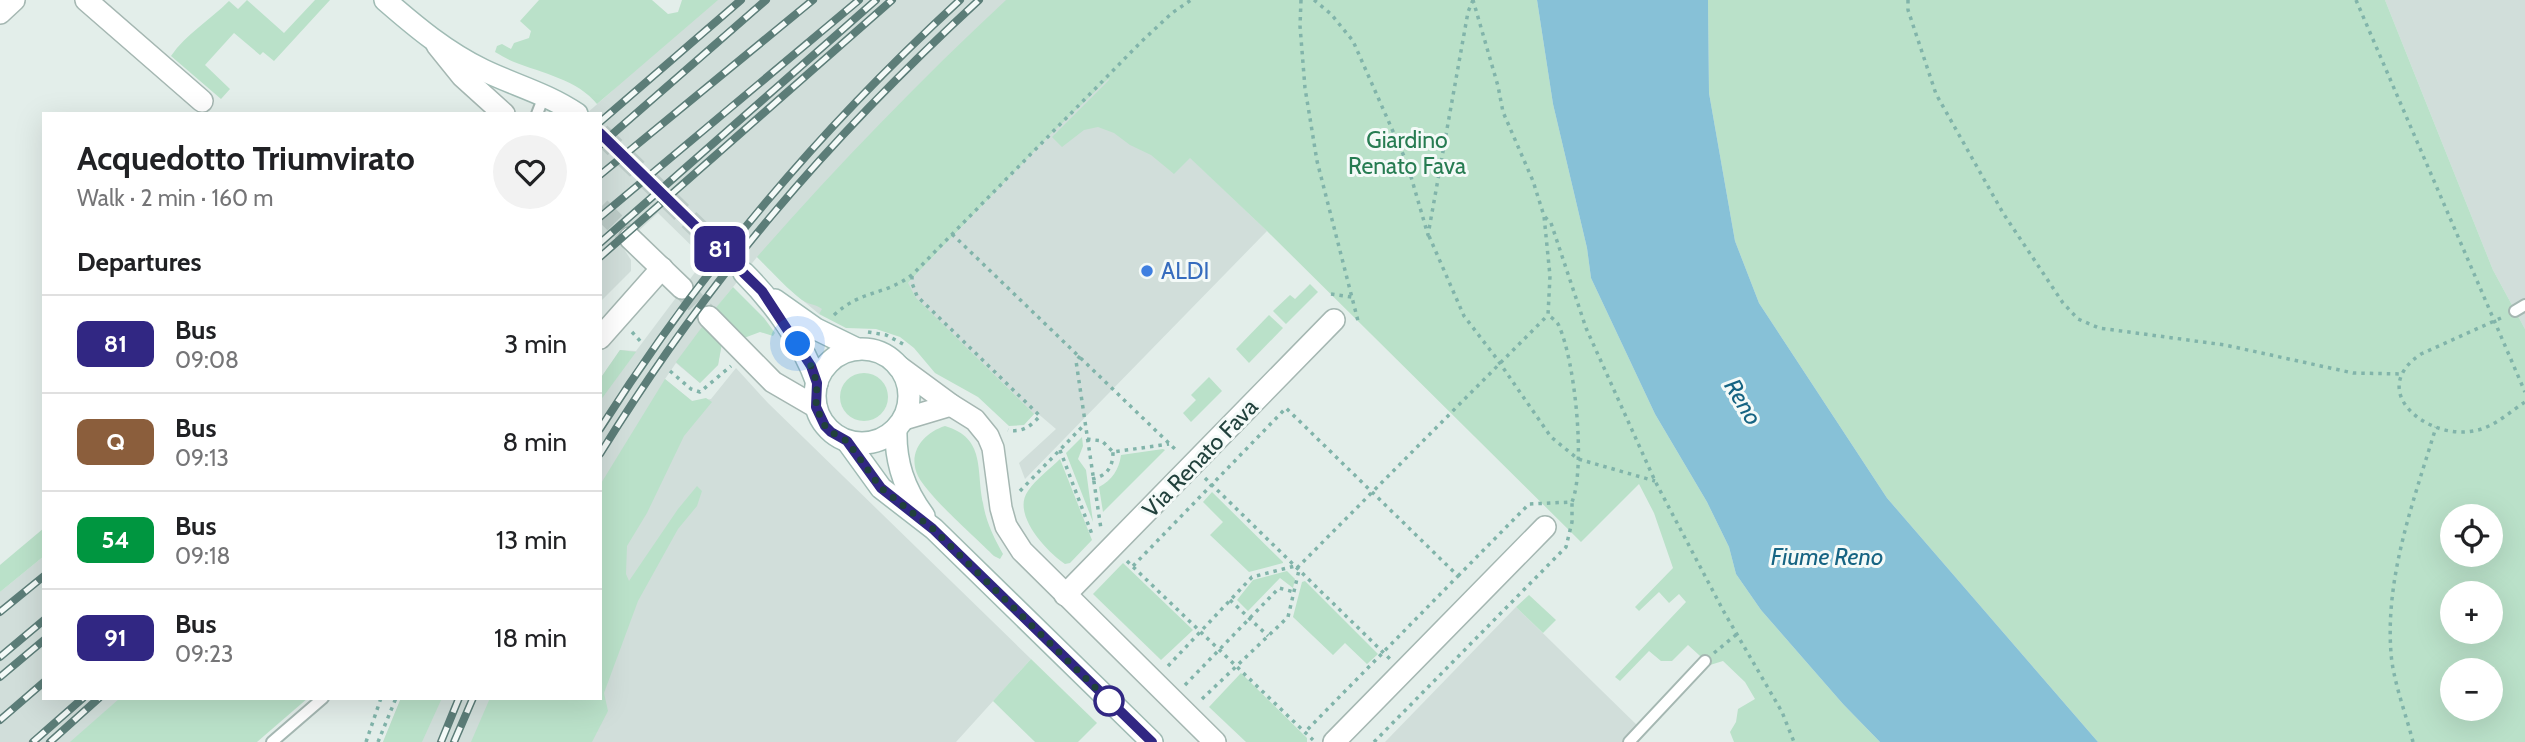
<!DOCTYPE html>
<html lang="en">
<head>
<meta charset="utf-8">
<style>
  :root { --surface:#fff; --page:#f2f2f2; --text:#202124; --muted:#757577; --line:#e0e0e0 }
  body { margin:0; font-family:Cabin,sans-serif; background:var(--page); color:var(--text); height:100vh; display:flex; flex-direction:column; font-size:26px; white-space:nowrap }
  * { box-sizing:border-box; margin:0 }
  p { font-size:23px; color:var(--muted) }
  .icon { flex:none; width:38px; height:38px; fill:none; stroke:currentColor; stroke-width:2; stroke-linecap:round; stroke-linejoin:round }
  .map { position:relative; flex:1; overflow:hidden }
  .panel { position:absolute; left:42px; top:112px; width:560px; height:588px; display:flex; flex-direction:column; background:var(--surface); border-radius:0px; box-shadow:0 7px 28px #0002 }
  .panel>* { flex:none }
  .badge { padding:0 14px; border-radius:10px; font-size:24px; line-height:46px }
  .fabs { position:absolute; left:2440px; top:504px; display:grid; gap:14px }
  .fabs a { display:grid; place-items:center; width:63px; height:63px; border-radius:50%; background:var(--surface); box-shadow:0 7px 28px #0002; font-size:35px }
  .you { position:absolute; width:35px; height:35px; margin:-18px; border:5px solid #fff; border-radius:50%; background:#1a73e8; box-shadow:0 0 0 10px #1a73e833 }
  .map>.badge { position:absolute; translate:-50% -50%; box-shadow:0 0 0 4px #fff }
  h2 { padding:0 35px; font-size:26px; line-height:63px }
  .round { display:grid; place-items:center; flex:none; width:74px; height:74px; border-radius:37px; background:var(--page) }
  .headline { display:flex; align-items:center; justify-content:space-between; height:119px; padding:0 35px }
  h1 { font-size:33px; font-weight:700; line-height:52px }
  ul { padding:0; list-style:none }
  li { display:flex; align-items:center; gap:21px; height:98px; padding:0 35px; border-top:2px solid var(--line) }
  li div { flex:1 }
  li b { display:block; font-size:26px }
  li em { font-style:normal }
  li .badge { min-width:77px; font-weight:700; text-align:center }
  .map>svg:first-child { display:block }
</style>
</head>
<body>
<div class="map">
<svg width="2525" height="742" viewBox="0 0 2525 742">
  <rect width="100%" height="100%" fill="#e3eeea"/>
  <!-- built -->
  <g fill="#d1deda">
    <path d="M698,0H1074L819,314L794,293L757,257L705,322L722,343L718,365L700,383L676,363L665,379L692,401H699L711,399L736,368L768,403L1031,659L956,742H383L401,698H600V379L620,350L636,351L705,259L658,213L622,246L631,260V271L600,302V114H586L612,91Z"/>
    <path d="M2385,0H2525V329L2493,270Z"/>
    <path d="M1107,78L1267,231L1025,479L1019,463L1056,429L1036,412L1029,419L894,294L910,281L1050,135Z"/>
    <path d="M44,556V698H184L131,742H0V592Z"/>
    <path d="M1516,607L1641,729L1629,742H1385Z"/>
  </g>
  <!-- green -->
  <g fill="#bae1c9" fill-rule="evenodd">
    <path d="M247,0L284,33L315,0H330L274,61L263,52L260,55L234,33L205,65L230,89L221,99L171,56C186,34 210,20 229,1L238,9Z"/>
    <path d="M539,0H652L668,14L678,12L682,0H718L597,104C578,80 542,73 514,62C508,60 501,55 495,52L497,46L502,44L511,49L514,43L529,38L531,31L520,21Z"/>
    <path d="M1006,0H1537L1553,104L1587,248L1591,278L1655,414L1707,502L1729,547L1736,574L1761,610L1843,704L1880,742H1734L1730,732L1736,722L1738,709L1755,699L1745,682L1723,661L1710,665L1688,645L1672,661H1661L1649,651L1620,681L1615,677L1686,602L1679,594L1669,603L1659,592L1639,611L1635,607L1673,568L1654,513L1639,484L1581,542L1267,231L1190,158L1174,174L1151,155L1130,145L1114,133L1098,127L1084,130L1062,147L1052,137L1109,80L1108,79L1050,135L908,283L916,298L1034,414L1024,425L1009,426L978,397L935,373L914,348L900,337L876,329L846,328L819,314L822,309C816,304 809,305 802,300C786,288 771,271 757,257C836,167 919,81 1006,0Z"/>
    <path d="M1708,0H2385L2493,270L2525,329V742H2098L1887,498L1759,303L1735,241L1709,93ZM2452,516H2490V555H2452ZM2452,593H2490V632H2452ZM2452,670H2490V709H2452Z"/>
    <path d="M1310,284L1318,292L1286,324L1273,311L1290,295L1295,299Z"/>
    <path d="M733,287L764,318L775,333L773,336L760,332L744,338L714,310Z"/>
    <path d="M1269,315L1283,328L1249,363L1236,349Z"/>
    <path d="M705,323L722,343L718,365L700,383L676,362Z"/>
    <path d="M620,350L636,352L600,401V379Z"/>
    <circle cx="864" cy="397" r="24"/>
    <path d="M1209,377L1222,391L1191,422L1183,413L1196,400L1191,395Z"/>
    <path d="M665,379L692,401L706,398L712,402L684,436L647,513L627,546L626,574L629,581L678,509L697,486L702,491L697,506L678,529L638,601L604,693L608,711L592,742H471L490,698H600V485Z"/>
    <path d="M945,426C986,438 976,470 983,503C986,522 994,538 1003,554L1000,559L994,556C976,538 928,496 918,476C907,453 923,433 945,426Z"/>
    <path d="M1082,437L1083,446L1078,459L1086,470L1093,522L1066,453Z"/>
    <path d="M1163,449L1165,450L1103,512L1099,487C1112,480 1119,470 1121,455Z"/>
    <path d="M1060,459L1092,540L1070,563L1065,564C1047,552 1011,514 1028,491C1036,479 1050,469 1060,459Z"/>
    <path d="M1212,492L1283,562V563L1249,572L1210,535L1223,522L1203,502Z"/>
    <path d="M44,528V556L0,592V565Z"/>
    <path d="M1123,563L1193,630L1161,660L1093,594Z"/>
    <path d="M1287,571L1295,579L1293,588L1280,578L1248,611L1237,600L1253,580Z"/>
    <path d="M1305,581L1378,654L1367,664L1345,643L1333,655L1293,617L1302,582Z"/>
    <path d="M1529,595L1556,620L1543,633L1516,607Z"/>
    <path d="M1031,659L1097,723L1078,742H1035L993,701Z"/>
    <path d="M1241,673L1307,738V742H1246L1209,707Z"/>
    <path d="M120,698H308L257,742H70Z"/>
    <path d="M401,698H442L422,742H383Z"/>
  </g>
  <!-- water -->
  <path fill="#87c1d7" d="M1537,0H1708L1709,93L1735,241L1759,303L1887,498L2098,742H1880L1843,704L1761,610L1736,574L1729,547L1707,502L1655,414L1591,278L1587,248L1553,104Z"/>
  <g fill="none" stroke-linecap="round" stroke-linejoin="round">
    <!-- minor-tunnel -->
    <g stroke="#bccbc7" stroke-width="21" stroke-dasharray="21 10" stroke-linecap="butt">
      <path d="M600,208L630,238"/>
      <path d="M682,288L709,317"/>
    </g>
    <!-- secondary-tunnel -->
    <path stroke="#bccbc7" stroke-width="21" stroke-dasharray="21 10" stroke-linecap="butt" d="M600,133L744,273"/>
    <defs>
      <g id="service">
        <path d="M537,114L544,96"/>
        <path d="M2515,311L2525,305"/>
        <path d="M272,742L323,698"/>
        <path d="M1629,742L1705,661"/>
      </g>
      <g id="minor">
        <path d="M86,0L202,101"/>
        <path d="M0,13L14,0"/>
        <path d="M437,45L462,76L504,114"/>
        <path d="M630,238L682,288"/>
        <path d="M709,317L773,382L816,407"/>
        <path d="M600,338L662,268"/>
        <path d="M898,366L951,405L975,420L988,436L993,448L1001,508L1006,526L1022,551L1215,742"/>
        <path d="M904,419L951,405"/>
        <path d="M1065,595L1334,320"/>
        <path d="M1334,742L1545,527"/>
      </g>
      <g id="secondary">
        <path d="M385,0C416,27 446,52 483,70C514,85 548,94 577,114"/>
        <path d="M744,273C774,303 803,343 817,383"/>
        <path d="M775,300L816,329L857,349"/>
        <circle cx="862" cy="396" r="47"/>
        <path d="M896,429C895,462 904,489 924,516"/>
        <path d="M847,441L881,488L934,529L1152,742"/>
      </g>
    </defs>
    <!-- service casing -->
    <use href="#service" stroke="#a5b7b2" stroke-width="14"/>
    <!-- minor casing -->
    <use href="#minor" stroke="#a5b7b2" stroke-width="24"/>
    <!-- secondary casing -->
    <use href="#secondary" stroke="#a0bbb4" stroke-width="24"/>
    <!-- path -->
    <g stroke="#81b4aa" stroke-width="3.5" stroke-dasharray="3.5 5" stroke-linecap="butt">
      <path d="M1301,0L1300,26L1305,88L1317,161L1358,321"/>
      <path d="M1314,0L1331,14L1353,41L1407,163L1428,235L1468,12L1473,0"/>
      <path d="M1908,0V10L1936,94L2003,213L2063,303L2078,319L2099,328L2225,345L2353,373L2403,374"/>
      <path d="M2356,0L2525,392"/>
      <path d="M1545,217L1551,223L1586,328L1655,481L1724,612L1782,712L1794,742"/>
      <path d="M952,234L1177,451"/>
      <path d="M1429,236L1464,316L1497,359L1551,437L1578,459L1655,481"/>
      <path d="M912,276V283L917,296L1040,416C1031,426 1022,433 1008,430"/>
      <path d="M1331,294L1352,297"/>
      <path d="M834,315C862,289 885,296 913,274L1142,41L1172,13L1191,0"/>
      <path d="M2501,318L2421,354C2364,392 2431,443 2478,430C2495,426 2511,411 2525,402"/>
      <path d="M632,332L642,343"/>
      <path d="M868,332L886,335L903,344"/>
      <path d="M1080,356L1076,361L1101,529"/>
      <path d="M670,371L691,389L700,392L731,366"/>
      <path d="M1087,439L1102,441L1113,452L1169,444"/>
      <path d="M1060,450L1093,537"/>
      <path d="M1205,478L1390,659"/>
      <path d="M1092,479C1107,476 1113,467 1113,452"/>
      <path d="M1020,491L1084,425"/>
      <path d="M1127,561L1313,740"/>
      <path d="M1133,566L1286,408L1458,576L1306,731"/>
      <path d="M1297,568L1548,315"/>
      <path d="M1458,576L1529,504L1572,502C1586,467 1575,361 1559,326C1557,321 1552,318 1548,315L1550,276L1544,216L1533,181L1503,112L1498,86L1473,0"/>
      <path d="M1230,600L1268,636"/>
      <path d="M1714,653L1737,634"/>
      <path d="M1168,666L1252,577L1295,566"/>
      <path d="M1185,685L1279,588L1294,592"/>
      <path d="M1202,699L1288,617L1299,570"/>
      <path d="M366,742L381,698"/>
      <path d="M378,742L396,698"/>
      <path d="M1374,742L1566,547L1572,522V502"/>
      <path d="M2413,742C2406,714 2393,681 2391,653C2385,576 2414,500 2436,427"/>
    </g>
    <!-- service -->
    <use href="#service" stroke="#fff" stroke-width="10"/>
    <!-- minor -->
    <use href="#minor" stroke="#fff" stroke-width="21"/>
    <!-- secondary -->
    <use href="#secondary" stroke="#fff" stroke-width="21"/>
    <defs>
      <g id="rail">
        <path d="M600,122L741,0"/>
        <path d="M600,145L766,0"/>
        <path d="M600,175L813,0"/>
        <path d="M600,217L859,0"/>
        <path d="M600,243L876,0"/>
        <path d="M600,257L892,0"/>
        <path d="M600,429C703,267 819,130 960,0"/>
        <path d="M600,454C708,279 828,139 979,0"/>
        <path d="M0,612L44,576"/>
        <path d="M0,657L44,620"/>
        <path d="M0,677L44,640"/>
        <path d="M0,720L44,682"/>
        <path d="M33,742L83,698"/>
        <path d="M50,742L99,698"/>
        <path d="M441,742L459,698"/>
        <path d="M454,742L473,698"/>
      </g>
    </defs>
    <!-- rail casing -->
    <use href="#rail" stroke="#5c7d78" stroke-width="8"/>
    <!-- rail -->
    <use href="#rail" stroke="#f4faf8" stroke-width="5" stroke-dasharray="16" stroke-linecap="butt"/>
  </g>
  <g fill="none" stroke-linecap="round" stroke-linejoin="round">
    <defs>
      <path id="line" d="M600,133L762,291L811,366L817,383L816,407L825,426L831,432L847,441L881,488L933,529L1152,742"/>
    </defs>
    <!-- line casing -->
    <use href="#line" stroke="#fff" stroke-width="16"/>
    <!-- line -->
    <use href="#line" stroke="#312783" stroke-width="10"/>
    <!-- walk -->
    <path stroke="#21413c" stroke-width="7" stroke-dasharray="0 12.6" d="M798,344L811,366L817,383L816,407L825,426L831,432L847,441L881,488L933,529L1109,701"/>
  </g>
  <!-- markers -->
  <circle fill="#3f7fe0" stroke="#f4faf8" stroke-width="2.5" cx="1147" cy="271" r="7"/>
  <circle fill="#fff" stroke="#312783" stroke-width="3.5" cx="1109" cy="701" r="14"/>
  <g text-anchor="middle" stroke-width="6" stroke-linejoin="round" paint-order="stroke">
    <!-- park labels -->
    <g font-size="23" fill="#277c52" stroke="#f4faf8">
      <text x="1407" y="148">Giardino<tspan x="1407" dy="26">Renato Fava</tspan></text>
    </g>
    <!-- shop labels -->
    <g font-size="23" fill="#366cbe" stroke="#f4faf8" text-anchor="start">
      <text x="1161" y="279">ALDI</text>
    </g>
    <!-- street labels -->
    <g font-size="23" fill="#21413c" stroke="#f4faf8">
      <text transform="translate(1200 458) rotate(-46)" y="8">Via Renato Fava</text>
    </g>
    <!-- water labels -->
    <g font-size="24" font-style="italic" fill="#166483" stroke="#f4faf8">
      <text transform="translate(1743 402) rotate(59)" y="8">Reno</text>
      <text x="1827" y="565">Fiume Reno</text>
    </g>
  </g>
</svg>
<div class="fabs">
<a><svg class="icon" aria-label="locate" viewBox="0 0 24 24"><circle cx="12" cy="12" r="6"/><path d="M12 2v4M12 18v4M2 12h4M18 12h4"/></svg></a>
<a>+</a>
<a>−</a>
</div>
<div class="you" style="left:798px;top:344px"></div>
<b class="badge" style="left:720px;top:249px;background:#312783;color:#fff">81</b>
<section class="panel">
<div class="headline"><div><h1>Acquedotto Triumvirato</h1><p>Walk · 2 min · 160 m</p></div><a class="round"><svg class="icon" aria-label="heart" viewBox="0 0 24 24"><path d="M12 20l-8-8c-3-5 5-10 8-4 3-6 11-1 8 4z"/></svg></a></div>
<h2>Departures</h2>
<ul>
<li><span class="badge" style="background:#312783;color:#fff">81</span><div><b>Bus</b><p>09:08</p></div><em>3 min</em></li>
<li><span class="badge" style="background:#8b5e3c;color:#fff">Q</span><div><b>Bus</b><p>09:13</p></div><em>8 min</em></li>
<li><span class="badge" style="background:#009640;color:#fff">54</span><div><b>Bus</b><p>09:18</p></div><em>13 min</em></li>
<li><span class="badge" style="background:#312783;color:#fff">91</span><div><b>Bus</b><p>09:23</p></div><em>18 min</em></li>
</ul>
</section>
</div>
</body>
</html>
